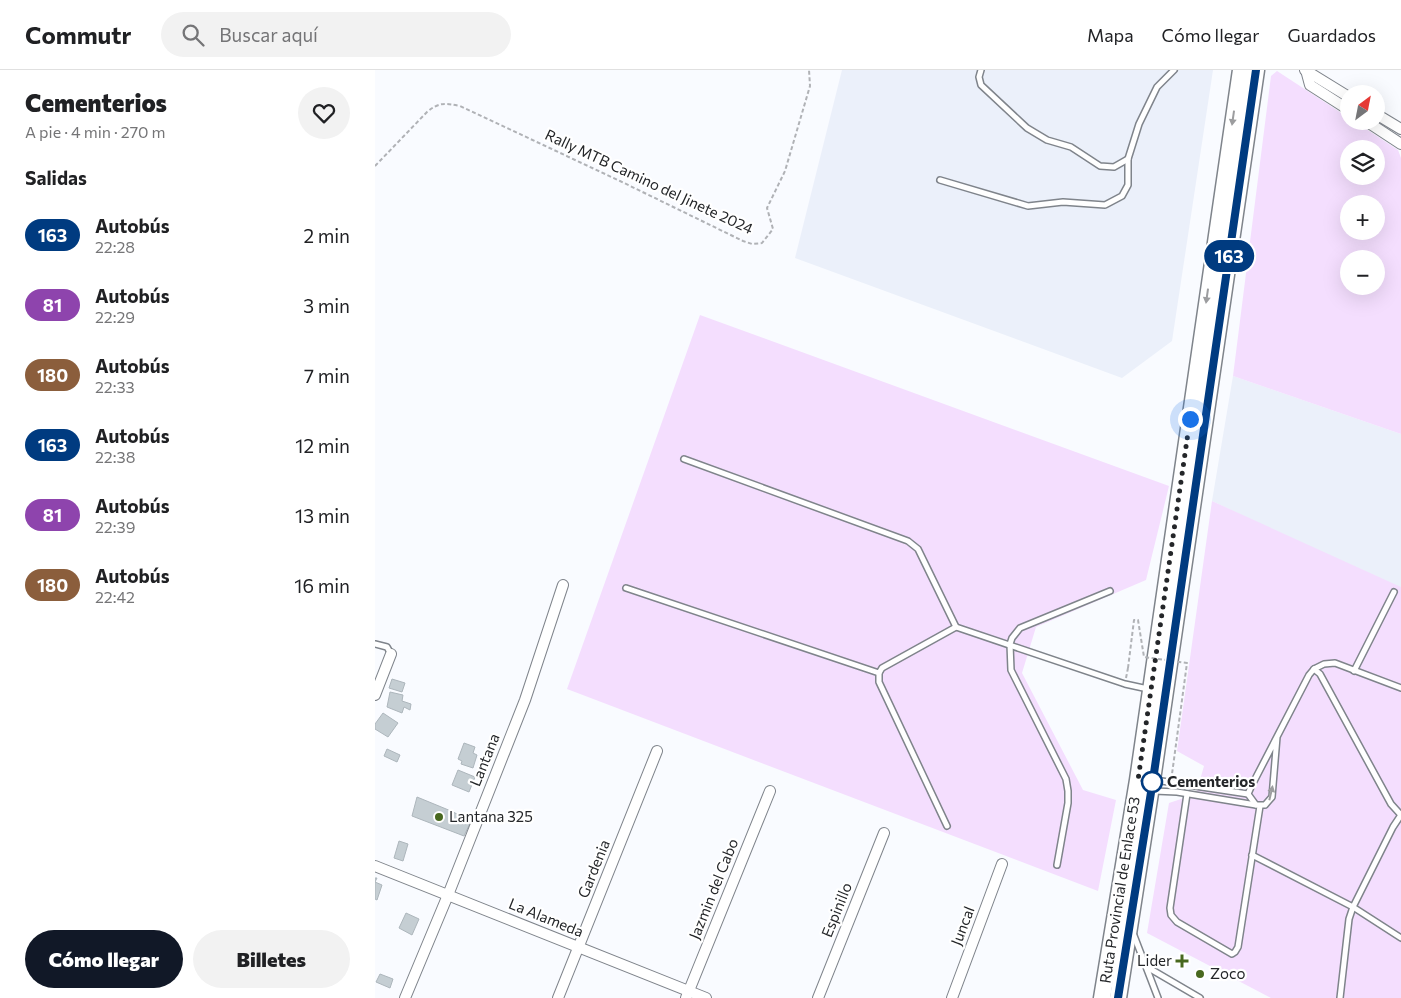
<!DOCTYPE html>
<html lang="es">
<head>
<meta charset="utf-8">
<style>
  :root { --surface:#fff; --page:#f2f2f2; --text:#202124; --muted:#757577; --line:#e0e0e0; --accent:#111827 }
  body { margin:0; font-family:Commissioner,sans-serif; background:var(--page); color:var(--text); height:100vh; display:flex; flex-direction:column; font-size:19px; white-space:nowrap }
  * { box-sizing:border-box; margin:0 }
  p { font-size:16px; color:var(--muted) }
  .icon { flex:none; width:28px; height:28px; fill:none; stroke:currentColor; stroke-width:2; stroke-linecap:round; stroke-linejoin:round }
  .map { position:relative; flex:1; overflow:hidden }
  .drawer { display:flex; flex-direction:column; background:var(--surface); width:375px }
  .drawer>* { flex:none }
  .badge { padding:0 10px; border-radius:16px; font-size:18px; line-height:32px }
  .needle { width:32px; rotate:32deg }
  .fabs { position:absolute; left:965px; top:15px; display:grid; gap:10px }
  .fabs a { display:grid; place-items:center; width:45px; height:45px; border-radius:50%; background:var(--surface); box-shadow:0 5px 20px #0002; font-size:25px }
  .you { position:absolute; width:25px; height:25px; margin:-12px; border:4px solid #fff; border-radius:50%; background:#1a73e8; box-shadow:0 0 0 8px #1a73e833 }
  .map>.badge { position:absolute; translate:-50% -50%; box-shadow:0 0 0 2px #fff }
  h2 { padding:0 25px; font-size:19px; line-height:45px }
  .round { display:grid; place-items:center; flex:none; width:52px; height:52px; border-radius:26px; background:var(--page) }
  .summary { display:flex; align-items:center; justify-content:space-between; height:85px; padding:0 25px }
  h1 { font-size:24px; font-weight:800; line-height:38px }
  .primary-button { display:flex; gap:10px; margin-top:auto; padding:10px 25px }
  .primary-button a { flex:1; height:58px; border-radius:30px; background:var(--accent); color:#fff; font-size:20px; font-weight:800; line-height:58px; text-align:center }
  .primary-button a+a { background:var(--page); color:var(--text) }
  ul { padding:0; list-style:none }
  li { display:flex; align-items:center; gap:15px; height:70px; padding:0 25px }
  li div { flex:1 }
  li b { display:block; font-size:19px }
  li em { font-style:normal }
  li .badge { min-width:55px; font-weight:700; text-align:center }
  header { display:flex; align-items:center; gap:30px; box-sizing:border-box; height:70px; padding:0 25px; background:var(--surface); border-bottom:1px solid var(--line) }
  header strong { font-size:24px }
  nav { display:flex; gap:28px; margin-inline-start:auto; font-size:18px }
  .search { width:350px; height:45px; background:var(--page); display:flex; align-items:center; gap:12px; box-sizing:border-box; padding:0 18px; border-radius:28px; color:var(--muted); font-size:19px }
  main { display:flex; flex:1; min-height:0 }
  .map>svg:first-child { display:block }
</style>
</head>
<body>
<header>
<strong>Commutr</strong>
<div class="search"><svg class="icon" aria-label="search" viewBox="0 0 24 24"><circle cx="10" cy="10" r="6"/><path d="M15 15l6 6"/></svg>Buscar aquí</div>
<nav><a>Mapa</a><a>Cómo llegar</a><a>Guardados</a></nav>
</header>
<main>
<section class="drawer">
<div class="summary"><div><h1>Cementerios</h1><p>A pie · 4 min · 270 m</p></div><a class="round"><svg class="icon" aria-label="heart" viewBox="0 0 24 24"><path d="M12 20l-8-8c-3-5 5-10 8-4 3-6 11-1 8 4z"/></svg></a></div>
<h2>Salidas</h2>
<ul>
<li><span class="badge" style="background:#003b80;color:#fff">163</span><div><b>Autobús</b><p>22:28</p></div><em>2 min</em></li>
<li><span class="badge" style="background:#8e44ad;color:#fff">81</span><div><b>Autobús</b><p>22:29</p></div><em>3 min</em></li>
<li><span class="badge" style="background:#8b5e3c;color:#fff">180</span><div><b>Autobús</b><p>22:33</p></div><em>7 min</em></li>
<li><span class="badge" style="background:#003b80;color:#fff">163</span><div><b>Autobús</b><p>22:38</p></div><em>12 min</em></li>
<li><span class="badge" style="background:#8e44ad;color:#fff">81</span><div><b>Autobús</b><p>22:39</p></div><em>13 min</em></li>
<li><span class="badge" style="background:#8b5e3c;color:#fff">180</span><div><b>Autobús</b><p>22:42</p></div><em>16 min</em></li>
</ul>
<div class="primary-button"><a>Cómo llegar</a><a>Billetes</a></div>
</section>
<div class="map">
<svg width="1026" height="928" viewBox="0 0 1026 928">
  <rect width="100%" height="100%" fill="#f9fbff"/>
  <!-- built -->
  <g fill="#ebf0fa">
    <path d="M467,0H838L797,271L747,308L420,188Z"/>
    <path d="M858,306L1026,364V521L837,431Z"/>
  </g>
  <!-- green -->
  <g fill="#f4defe" fill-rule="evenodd">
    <path d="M902,1L974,48V51H979L1023,80L1026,88V364L858,306L896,6ZM974,79H1001V106H974ZM974,134H1001V161H974ZM974,189H1001V216H974Z"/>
    <path d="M325,245L794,416L771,510L661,557L647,603L708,720L741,730L723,821L192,619Z"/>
    <path d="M837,431L1026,517V928H896L772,863L794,733L821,724L829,696L802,681Z"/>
  </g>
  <!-- building -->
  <g fill="#c5ced3" stroke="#adb6bc">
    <path d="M17,609L30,613L27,622L14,618Z"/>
    <path d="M15,622L28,625L27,631L36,634L35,640L29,637L27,643L12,637Z"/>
    <path d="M8,643L23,653L13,667L0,659V654Z"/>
    <path d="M89,673L100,677L98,683L102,685L98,698L86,694L87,691L83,689Z"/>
    <path d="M12,679L25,685L22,692L9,686Z"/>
    <path d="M83,700L100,707L94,722L77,715Z"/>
    <path d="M42,727L76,741L96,751L89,766L37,746Z"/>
    <path d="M24,771L33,774L28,791L19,788Z"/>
    <path d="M0,808H2L0,812L7,815L2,830L0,829Z"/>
    <path d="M31,843L44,849L37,865L24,858Z"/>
    <path d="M5,904L18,909L15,918L1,912Z"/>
  </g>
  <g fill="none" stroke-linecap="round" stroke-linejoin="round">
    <defs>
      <g id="service">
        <path d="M606,0L604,7L606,15L652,58L672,70L696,77L725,96L739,97L753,89L764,54L782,17L799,0"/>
        <path d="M565,110L653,136L688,132L730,135L747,126L753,115V89"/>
        <path d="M309,389L533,471L543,479L581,557L750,614L773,619"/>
        <path d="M251,518L504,603"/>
        <path d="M0,574L12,577L16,584"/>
        <path d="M979,601L1019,522"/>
        <path d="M1026,618L960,593L949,594L939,599L945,604L1016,734L1026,745"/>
        <path d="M902,667L897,727L890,735H881L873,724L876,717L934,605L939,599"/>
        <path d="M780,710L873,724"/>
        <path d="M779,721L802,722L881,735"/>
        <path d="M812,724L795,838L796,845L802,852L857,884L860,882L863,877L885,736"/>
        <path d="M572,756L504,612V603L507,598L581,557"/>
        <path d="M877,785L978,837L1026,868"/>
        <path d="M682,795L693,733V721L691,709L636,600L635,574L637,568L645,558L735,521"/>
        <path d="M758,863L783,928"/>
        <path d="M772,897L825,928"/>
        <path d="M965,928L974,849L978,837L1018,757L1026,745"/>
      </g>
      <g id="minor">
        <path d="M930,0L974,27"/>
        <path d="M931,0L935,15L974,40"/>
        <path d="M1001,44L1026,59"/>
        <path d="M991,51L1026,74"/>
        <path d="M0,625L16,584"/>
        <path d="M0,796L331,928"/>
        <path d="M30,928L73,825L150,630L188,515"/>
        <path d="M183,928L282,681"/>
        <path d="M311,928L395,721"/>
        <path d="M443,928L509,763"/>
        <path d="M577,928L627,794"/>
      </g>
      <g id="primary">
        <path d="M727,928L763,710L866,0"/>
        <path d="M743,928L777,710L881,0"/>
      </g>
    </defs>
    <!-- service casing -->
    <use href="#service" stroke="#7f848b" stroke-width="8"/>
    <!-- minor casing -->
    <use href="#minor" stroke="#7f848b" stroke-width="12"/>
    <!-- primary casing -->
    <use href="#primary" stroke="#7f848b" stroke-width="19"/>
    <!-- path -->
    <g stroke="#b0b2b6" stroke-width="2" stroke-dasharray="4 2.5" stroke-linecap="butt">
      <path d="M0,96L52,42C64,32 70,33 85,36L245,111L368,171L377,174L387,173L398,159L392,138L410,101L435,16L434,0"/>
      <path d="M751,608L753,598"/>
    </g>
    <!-- service -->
    <use href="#service" stroke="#fff" stroke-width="5"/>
    <!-- minor -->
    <use href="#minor" stroke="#fff" stroke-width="10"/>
    <!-- primary -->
    <use href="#primary" stroke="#fff" stroke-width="16"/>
    <!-- path-bridge -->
    <path stroke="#b0b2b6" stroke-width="2" stroke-dasharray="4 2.5" stroke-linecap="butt" d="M753,598L759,550H763L769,587L812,593L797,704"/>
  </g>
  <!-- one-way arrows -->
  <defs><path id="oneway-solid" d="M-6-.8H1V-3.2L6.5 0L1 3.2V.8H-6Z" transform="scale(1.25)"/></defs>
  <g fill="#9c9d9f">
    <use href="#oneway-solid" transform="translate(858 48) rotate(98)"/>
    <use href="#oneway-solid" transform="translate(832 226) rotate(98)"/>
    <use href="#oneway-solid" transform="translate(896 723) rotate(-77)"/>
  </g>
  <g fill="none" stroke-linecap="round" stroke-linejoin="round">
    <defs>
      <path id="line" d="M743,928L778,710L881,0"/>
    </defs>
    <!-- line casing -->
    <use href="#line" stroke="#fff" stroke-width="11"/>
    <!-- line -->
    <use href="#line" stroke="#003b80" stroke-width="8"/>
    <!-- walk -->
    <path stroke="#242629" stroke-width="5" stroke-dasharray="0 9" d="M777,712L763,710L815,349"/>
  </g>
  <!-- markers -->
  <circle fill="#fff" stroke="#003b80" stroke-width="2.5" cx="777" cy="712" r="10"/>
  <g fill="#48681f" stroke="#fff" stroke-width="2">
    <circle cx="64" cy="747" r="5"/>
    <path d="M804.5 883.5h5v5h5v5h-5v5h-5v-5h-5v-5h5z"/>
    <circle cx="825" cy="904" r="5"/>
  </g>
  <g text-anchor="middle" stroke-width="4.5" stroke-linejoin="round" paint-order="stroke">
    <!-- street labels -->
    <g font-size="15" fill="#242629" stroke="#fff">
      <text transform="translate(274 112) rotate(25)" y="5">Rally MTB Camino del Jinete 2024</text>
      <text transform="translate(110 690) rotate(-68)" y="5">Lantana</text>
      <text transform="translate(219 799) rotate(-68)" y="5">Gardenia</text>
      <text transform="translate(339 819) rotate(-68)" y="5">Jazmin del Cabo</text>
      <text transform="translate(745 820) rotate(-81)" y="5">Ruta Provincial de Enlace 53</text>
      <text transform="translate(462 840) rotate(-68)" y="5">Espinillo</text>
      <text transform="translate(171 848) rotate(22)" y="5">La Alameda</text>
      <text transform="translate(588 856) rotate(-69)" y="5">Juncal</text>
    </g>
    <!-- stop labels -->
    <g font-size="15" font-weight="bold" fill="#242629" stroke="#fff" text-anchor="start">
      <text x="792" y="717">Cementerios</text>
    </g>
    <!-- poi labels -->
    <g font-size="15" fill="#242629" stroke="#fff" text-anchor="start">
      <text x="74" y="752">Lantana 325</text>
      <text x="797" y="896" text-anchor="end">Lider</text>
      <text x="835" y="909">Zoco</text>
    </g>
  </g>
</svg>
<div class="fabs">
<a><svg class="needle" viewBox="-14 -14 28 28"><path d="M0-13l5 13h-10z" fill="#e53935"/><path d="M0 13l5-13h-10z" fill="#757577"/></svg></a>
<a><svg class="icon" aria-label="layers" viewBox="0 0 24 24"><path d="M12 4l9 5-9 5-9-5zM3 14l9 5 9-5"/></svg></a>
<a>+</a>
<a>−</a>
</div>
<div class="you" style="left:815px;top:349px"></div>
<b class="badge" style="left:854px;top:186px;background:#003b80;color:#fff">163</b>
</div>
</main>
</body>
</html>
